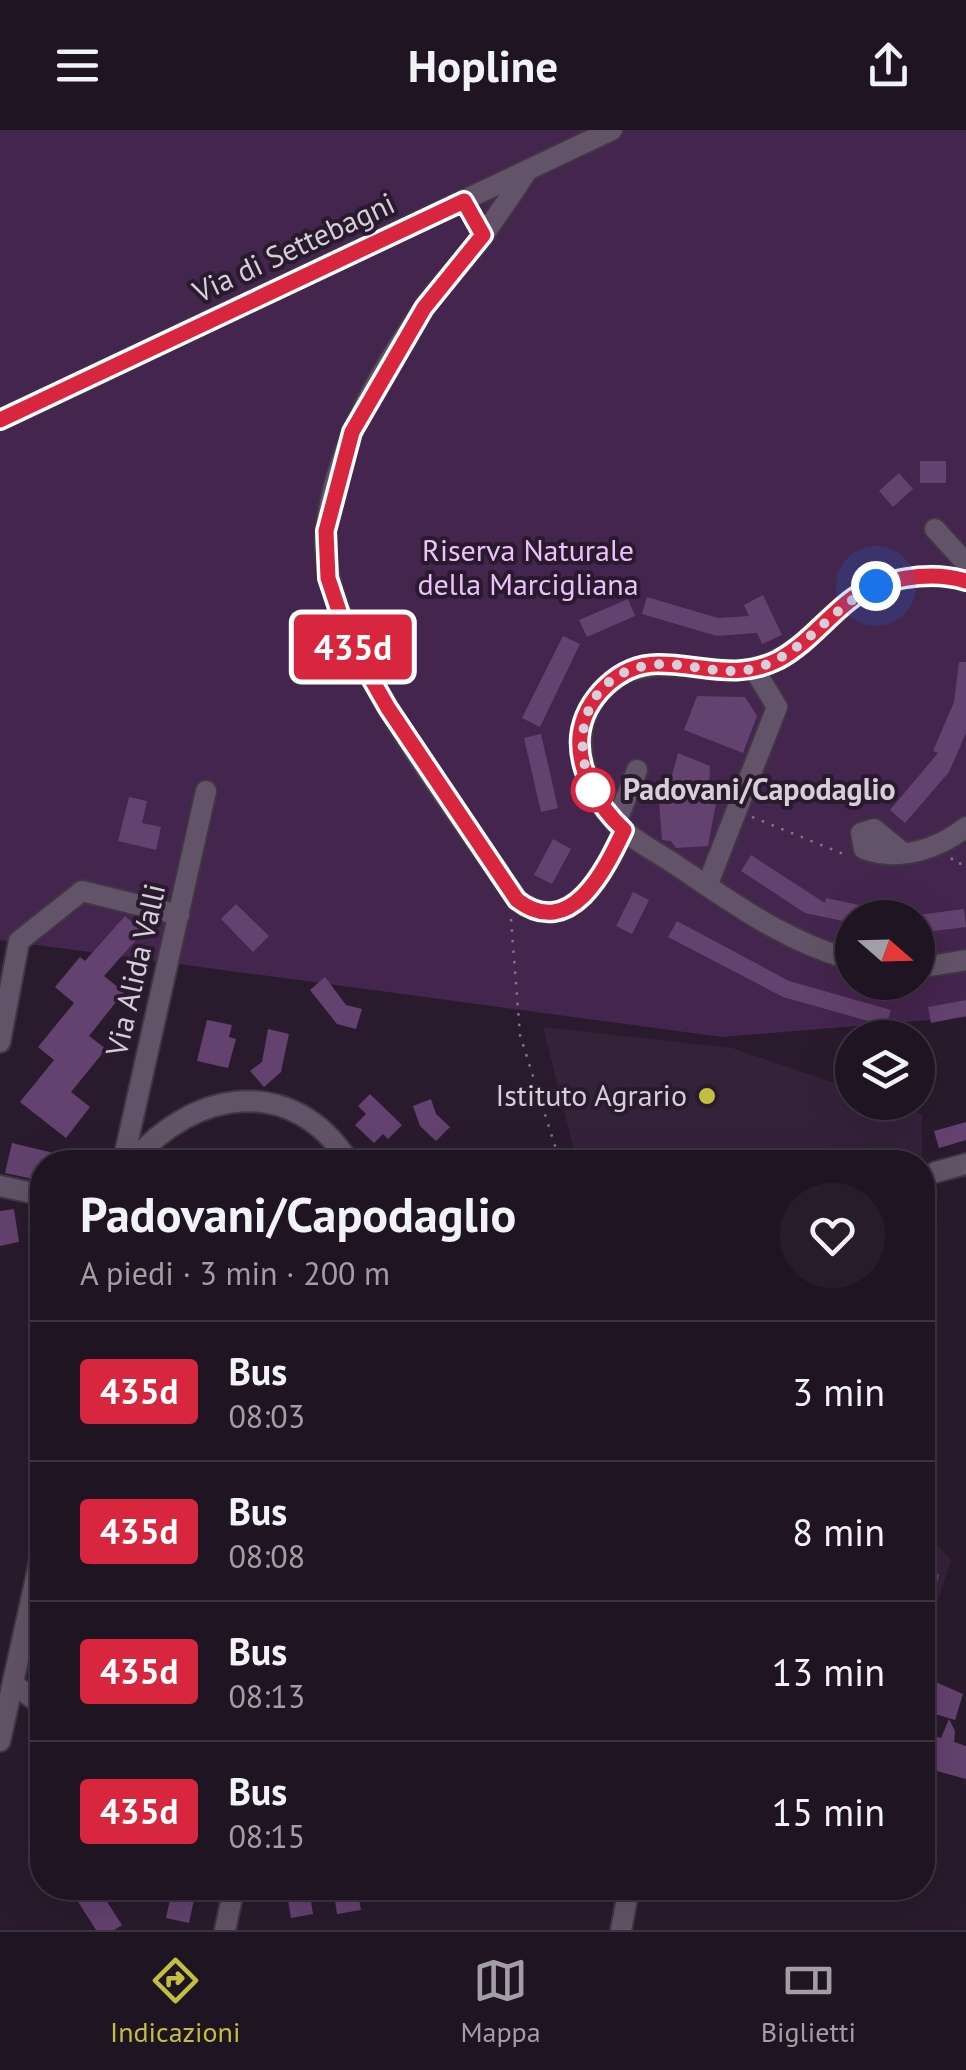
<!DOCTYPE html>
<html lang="it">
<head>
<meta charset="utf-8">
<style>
  :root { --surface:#1f1422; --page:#271d2a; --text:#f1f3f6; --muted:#a19ea5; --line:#3c3340; --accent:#c1be40 }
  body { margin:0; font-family:"PT Sans",sans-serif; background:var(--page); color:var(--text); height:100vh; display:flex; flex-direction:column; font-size:38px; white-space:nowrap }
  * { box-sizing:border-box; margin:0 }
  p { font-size:32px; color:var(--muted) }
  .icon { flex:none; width:55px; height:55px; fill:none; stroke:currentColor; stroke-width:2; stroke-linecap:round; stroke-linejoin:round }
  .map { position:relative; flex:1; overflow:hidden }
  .panel { position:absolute; left:30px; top:1020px; width:905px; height:750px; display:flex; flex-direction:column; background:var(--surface); border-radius:40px; box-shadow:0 10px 40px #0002,0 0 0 2px var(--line) }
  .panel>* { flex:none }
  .badge { padding:0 20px; border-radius:8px; font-size:35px; line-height:65px }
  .needle { width:65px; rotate:110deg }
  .buttons { position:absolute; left:835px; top:770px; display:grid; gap:20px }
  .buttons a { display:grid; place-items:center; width:100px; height:100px; border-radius:50%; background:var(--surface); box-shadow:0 10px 40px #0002,0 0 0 2px var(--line); font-size:50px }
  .you { position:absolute; width:50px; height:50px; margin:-25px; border:8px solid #fff; border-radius:50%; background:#1a73e8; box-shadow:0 0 0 15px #1a73e833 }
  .map>.badge { position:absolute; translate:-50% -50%; box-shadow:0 0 0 5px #fff }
  .round { display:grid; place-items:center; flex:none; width:105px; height:105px; border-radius:52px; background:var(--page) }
  .summary { display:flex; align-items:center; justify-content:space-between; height:170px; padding:0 50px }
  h1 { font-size:48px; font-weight:600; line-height:75px }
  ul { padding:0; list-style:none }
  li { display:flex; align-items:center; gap:30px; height:140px; padding:0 50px; border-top:2px solid var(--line) }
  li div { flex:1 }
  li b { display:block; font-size:38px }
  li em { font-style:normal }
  li .badge { min-width:110px; font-weight:700; text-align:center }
  header { display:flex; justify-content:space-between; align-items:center; height:130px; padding:0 50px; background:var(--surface); font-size:45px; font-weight:600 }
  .menu { display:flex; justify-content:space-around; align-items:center; height:140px; border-top:2px solid var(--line); background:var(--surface); font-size:28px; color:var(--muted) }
  .menu a { display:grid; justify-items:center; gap:5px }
  .menu .selected { color:var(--accent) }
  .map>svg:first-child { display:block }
</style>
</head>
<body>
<header><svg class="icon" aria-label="menu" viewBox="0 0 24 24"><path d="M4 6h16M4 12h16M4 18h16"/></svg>Hopline<svg class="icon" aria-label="share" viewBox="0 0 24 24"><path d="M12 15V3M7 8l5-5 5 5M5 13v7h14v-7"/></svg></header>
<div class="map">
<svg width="966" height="1800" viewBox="0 0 966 1800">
  <rect width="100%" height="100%" fill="#291b2d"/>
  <!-- built -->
  <g fill="#34223a">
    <path d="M543,897L732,918L852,959V972L891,973L922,984V1032H577Z"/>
    <path d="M922,1171L927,1260L923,1400L951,1430L928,1502L923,1505Z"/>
  </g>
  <!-- green -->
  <path fill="#44254e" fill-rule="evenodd" d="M0,0H966V887L722,907L0,810ZM852,788H918V852H852Z"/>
  <!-- building -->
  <g fill="#64426f">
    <rect x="920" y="331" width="26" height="22"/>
    <path d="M899,343L913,359L893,377L879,361Z"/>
    <path d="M763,465L782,505L762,514L757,503L717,506L642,484L647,467L718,488L749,486L744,475Z"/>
    <path d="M628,469L635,486L587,507L579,490Z"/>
    <path d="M563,506L580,514L540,597L522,588Z"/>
    <path d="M959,532H966V603L949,642L905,693L890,680L938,623L933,621L954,572Z"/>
    <path d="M697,566L745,567L757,586L743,623L684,600Z"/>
    <path d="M541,604L558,678L541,682L524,608Z"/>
    <path d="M678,623L710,636L709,662L716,673L708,716L676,718L671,711L662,710L658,658L669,657Z"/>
    <path d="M129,667L147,671L142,693L161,697L156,720L118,711Z"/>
    <path d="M553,709L571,719L552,754L534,745Z"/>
    <path d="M751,725L825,773L826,768L896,783L895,788H852V793L805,783L741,741Z"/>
    <path d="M633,762L649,770L632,804L616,796Z"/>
    <path d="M236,774L269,806L253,822L221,789Z"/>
    <path d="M964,779L966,797L918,803V785Z"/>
    <path d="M125,786L143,802L104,846L124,862L89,906L106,919L71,962L90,977L66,1008L20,972L54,930L38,917L74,873L55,857L80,827L85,831Z"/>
    <path d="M677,791L789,851L891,880L886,896L783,867L668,807Z"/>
    <path d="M325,847L346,875L362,879L356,899L337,894L310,860Z"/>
    <path d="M966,870V886L931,893L928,877Z"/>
    <path d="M207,890L232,895L229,907L236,909L228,938L197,931Z"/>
    <path d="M268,899L289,904L281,942L264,957L250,941L262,932Z"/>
    <path d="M370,964L402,995L388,1009L383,1004L374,1013L355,995L366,984L358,976Z"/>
    <path d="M431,969L436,984L450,997L436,1011L420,996L413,976Z"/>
    <path d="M966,992V1010L939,1018L934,1001Z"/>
    <path d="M12,1013L74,1028V1032H42V1051L5,1043Z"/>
    <path d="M14,1079L19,1112L0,1116V1081Z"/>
    <path d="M922,1441L939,1444L928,1499L922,1498Z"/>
    <path d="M922,1546L963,1564L955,1590L922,1580Z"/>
    <path d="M949,1589L955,1601L954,1612L966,1616V1649L922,1637V1603L941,1608Z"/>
    <path d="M98,1758L122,1795L114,1800H96L77,1770Z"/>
    <path d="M286,1758H309L313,1784L291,1788Z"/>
    <path d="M333,1758H357L361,1780L337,1784Z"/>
    <path d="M171,1765L194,1770L189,1793L166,1788Z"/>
  </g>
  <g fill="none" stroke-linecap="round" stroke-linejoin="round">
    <defs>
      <g id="minor">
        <path d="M528,40C511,65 494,91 476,115C459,137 438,156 423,179C378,244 335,319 326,399C314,503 459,682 517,770C571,810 605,741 624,701"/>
        <path d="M0,290L612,0"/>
        <path d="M935,399L966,433"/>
        <path d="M616,693L637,640"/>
        <path d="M902,722L874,699L861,703L864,719C899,732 938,719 966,697"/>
        <path d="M707,756L777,577L754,539"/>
        <path d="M852,830C786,812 736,775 679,737C659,723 633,711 616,693C578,652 562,584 617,548C664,517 720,556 772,532C803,518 823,491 849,471C878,448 931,440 966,451"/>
        <path d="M918,838L966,830"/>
        <path d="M0,912L19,811L82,761L179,785"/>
        <path d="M123,1032L206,661"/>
        <path d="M132,1032C195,958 293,944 349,1032"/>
        <path d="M936,1042L966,1034"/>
        <path d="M0,1056L42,1065"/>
        <path d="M13,1554L42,1575"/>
        <path d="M0,1611L42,1421"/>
        <path d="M225,1800L234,1758"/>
        <path d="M621,1800L629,1758"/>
      </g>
    </defs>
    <!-- minor casing -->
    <use href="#minor" stroke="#413644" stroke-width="24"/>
    <!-- path -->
    <g stroke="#817584" stroke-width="2.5" stroke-dasharray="2.5 8" stroke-linecap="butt">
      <path d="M752,687L846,725"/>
      <path d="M951,728L957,734L966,733"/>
      <path d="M511,789L520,905L560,1032"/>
    </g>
    <!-- minor -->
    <use href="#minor" stroke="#635368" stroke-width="20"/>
  </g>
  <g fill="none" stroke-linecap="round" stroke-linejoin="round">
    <defs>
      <path id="line" d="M0,290L464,71L483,105L424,178L352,302L326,401L328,448L348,508L388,578L517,770C571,811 605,740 624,700C599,677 577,641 580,606C584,569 619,534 658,534C701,534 736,551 778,530C806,515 825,490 849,471C878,448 931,440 966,451"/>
    </defs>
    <!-- line casing -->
    <use href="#line" stroke="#fff" stroke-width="22"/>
    <!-- line -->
    <use href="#line" stroke="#d7263d" stroke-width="15"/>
    <!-- walk -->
    <path stroke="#d7ceda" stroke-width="10" stroke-dasharray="0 18" d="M593,660L595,664C568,611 584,543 651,535C690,530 725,551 765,535C809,518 834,475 876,456"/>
  </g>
  <!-- markers -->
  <circle fill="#fff" stroke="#d7263d" stroke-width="5" cx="593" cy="660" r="20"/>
  <circle fill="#c1be40" stroke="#291b2d" stroke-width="4" cx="707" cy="966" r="10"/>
  <g text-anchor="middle" stroke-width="8" stroke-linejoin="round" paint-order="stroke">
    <!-- street labels -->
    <g font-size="30" fill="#d7ceda" stroke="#291b2d">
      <text transform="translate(294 118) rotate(-25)" y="10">Via di Settebagni</text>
      <text transform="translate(136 840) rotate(-77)" y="10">Via Alida Valli</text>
    </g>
    <!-- park labels -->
    <g font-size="30" fill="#edc1fb" stroke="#291b2d">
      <text x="528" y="431">Riserva Naturale<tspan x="528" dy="34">della Marcigliana</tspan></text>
    </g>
    <!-- stop labels -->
    <g font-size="30" font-weight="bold" fill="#d7ceda" stroke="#291b2d" text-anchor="start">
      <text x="623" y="670">Padovani/Capodaglio</text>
    </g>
    <!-- poi labels -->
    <g font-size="30" fill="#d7ceda" stroke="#291b2d" text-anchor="end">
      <text x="687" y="976">Istituto Agrario</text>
    </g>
  </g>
</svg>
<div class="buttons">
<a><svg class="needle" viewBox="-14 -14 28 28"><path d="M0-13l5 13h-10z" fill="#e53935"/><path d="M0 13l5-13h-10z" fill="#a19ea5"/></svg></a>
<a><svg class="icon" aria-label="layers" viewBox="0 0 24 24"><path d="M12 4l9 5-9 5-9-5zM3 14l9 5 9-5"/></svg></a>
</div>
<div class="you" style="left:876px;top:456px"></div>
<b class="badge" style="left:353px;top:517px;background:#d7263d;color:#fff">435d</b>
<section class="panel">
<div class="summary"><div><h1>Padovani/Capodaglio</h1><p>A piedi · 3 min · 200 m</p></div><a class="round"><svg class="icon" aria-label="heart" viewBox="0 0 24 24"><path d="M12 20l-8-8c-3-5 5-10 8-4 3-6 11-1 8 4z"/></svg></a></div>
<ul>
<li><span class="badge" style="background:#d7263d;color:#fff">435d</span><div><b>Bus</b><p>08:03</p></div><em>3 min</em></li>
<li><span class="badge" style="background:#d7263d;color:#fff">435d</span><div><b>Bus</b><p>08:08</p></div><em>8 min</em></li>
<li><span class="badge" style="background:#d7263d;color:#fff">435d</span><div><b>Bus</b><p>08:13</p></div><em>13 min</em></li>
<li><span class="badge" style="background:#d7263d;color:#fff">435d</span><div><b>Bus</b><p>08:15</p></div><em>15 min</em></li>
</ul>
</section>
</div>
<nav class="menu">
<a class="selected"><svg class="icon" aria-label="directions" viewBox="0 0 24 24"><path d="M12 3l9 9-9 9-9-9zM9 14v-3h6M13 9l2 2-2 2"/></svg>Indicazioni</a>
<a><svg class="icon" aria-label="map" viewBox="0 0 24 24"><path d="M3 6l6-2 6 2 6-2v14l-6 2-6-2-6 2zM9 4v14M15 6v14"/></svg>Mappa</a>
<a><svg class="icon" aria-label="tickets" viewBox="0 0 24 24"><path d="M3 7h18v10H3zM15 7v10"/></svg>Biglietti</a>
</nav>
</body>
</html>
